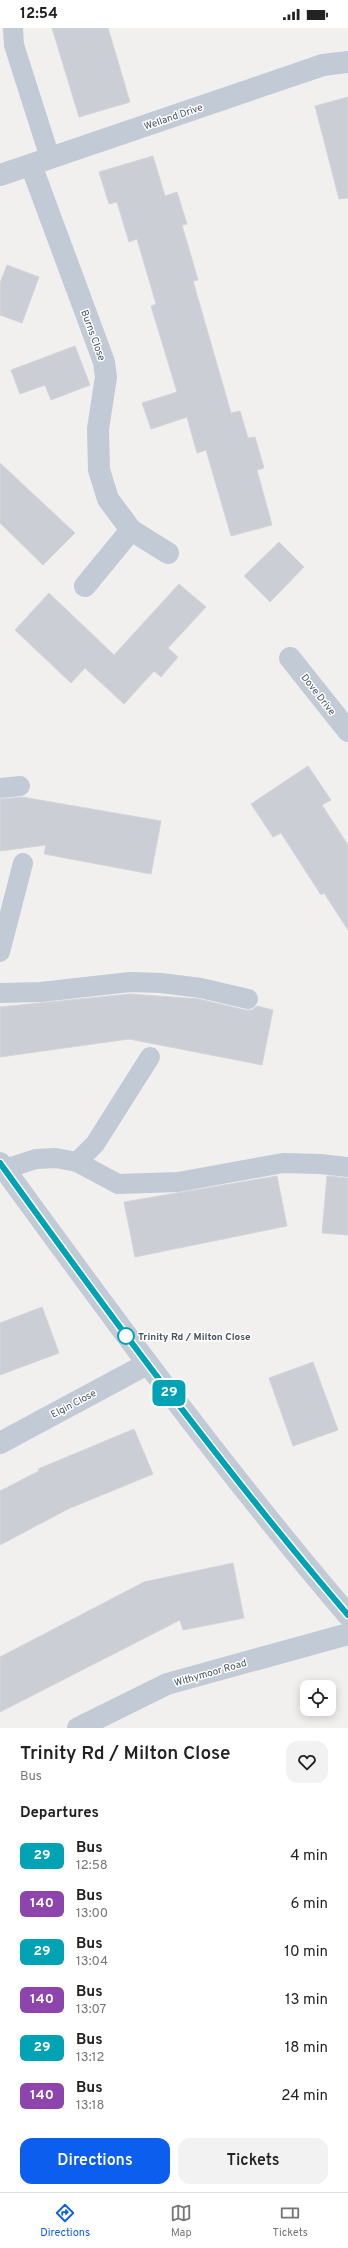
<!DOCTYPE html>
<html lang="en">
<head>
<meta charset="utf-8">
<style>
  :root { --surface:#fff; --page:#f2f2f2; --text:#222; --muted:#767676; --line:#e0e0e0; --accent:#0c5eef }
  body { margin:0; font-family:Overpass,sans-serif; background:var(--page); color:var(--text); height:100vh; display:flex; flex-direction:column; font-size:15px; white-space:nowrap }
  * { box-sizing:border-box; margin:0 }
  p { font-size:13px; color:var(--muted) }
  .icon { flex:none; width:22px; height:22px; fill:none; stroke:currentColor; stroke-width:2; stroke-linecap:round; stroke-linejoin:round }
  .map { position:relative; height:1700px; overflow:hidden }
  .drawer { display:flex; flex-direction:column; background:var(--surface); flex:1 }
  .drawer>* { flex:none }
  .badge { padding:0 8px; border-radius:6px; font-size:14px; line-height:26px }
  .tools { position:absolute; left:300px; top:1652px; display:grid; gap:8px }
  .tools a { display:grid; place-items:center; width:36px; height:36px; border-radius:8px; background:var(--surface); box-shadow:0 2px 10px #0003; font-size:20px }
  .map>.badge { position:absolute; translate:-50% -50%; box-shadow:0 0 0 2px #fff }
  h2 { padding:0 20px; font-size:15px; line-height:36px }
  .round { display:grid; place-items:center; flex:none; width:42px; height:42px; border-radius:12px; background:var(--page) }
  .headline { display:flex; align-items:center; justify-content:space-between; height:68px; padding:0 20px }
  h1 { font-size:19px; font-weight:600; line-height:30px }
  .button { display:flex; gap:8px; margin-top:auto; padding:8px 20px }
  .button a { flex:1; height:46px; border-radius:12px; background:var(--accent); color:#fff; font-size:16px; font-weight:600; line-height:46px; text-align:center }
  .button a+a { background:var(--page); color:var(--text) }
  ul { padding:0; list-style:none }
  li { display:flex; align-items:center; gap:12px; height:48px; padding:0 20px }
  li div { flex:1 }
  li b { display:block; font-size:15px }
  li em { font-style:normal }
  li .badge { min-width:44px; font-weight:700; text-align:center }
  .status { display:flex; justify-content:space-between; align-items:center; height:28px; padding:0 20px; background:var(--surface); direction:ltr }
  .status svg { height:11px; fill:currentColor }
  .menu { display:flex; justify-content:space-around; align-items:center; height:56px; border-top:1px solid var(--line); background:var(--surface); font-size:11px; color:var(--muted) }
  .menu a { display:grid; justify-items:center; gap:2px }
  .menu .current { color:var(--accent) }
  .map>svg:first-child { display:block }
</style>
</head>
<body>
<div class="status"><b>12:54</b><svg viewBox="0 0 49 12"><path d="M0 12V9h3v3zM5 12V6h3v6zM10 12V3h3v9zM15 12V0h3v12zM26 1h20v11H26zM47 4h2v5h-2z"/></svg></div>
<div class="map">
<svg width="348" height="1700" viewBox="0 0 348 1700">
  <rect width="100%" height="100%" fill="#f2efef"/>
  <!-- building -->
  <g fill="#cbced4" stroke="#d3d5db">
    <path d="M52,0H108L130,74L79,89Z"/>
    <path d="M348,69V170L339,171L315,78Z"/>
    <path d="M153,128L165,168L177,164L187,196L182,197L198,252L193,253L231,385L240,383L248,410L255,409L264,440L257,442L272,497L231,508L206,422L197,425L187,389L151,401L142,375L177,364L151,278L156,276L137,211L129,214L117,174L109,176L99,144Z"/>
    <path d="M7,237L39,249L22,295L0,287V255Z"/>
    <path d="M75,318L90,357L51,372L45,357L20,366L11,342Z"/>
    <path d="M0,435L75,505L43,537L0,495Z"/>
    <path d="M279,514L304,539L270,574L244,548Z"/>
    <path d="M179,556L206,579L168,620L178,629L161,649L154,643L124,676L85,640L71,655L15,602L49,565L114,627Z"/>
    <path d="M308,738L331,772L322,777L348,817V902L324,865L321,867L281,805L273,809L251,776Z"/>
    <path d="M22,769L161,793L151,846L44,826L46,817L0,823V771Z"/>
    <path d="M130,966L199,971L245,982H252L257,978L273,982L262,1037L129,1011L0,1029V979Z"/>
    <path d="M277,1148L287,1198L135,1229L124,1174Z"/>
    <path d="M327,1148L348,1150V1207L322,1205Z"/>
    <path d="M42,1279L59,1325L0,1347V1295Z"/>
    <path d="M313,1334L338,1402L293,1418L269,1350Z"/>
    <path d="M134,1401L153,1446L68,1481L0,1517V1463L39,1443L38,1441Z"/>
    <path d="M233,1535L244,1590L183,1602L180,1592L0,1684V1629L144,1554Z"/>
  </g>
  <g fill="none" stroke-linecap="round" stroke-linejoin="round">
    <!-- lane -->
    <g stroke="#c2cad5" stroke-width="20">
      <path d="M13,0L14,17L50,130"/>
      <path d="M0,760L20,758"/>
      <path d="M0,924L23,835"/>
      <path d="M0,965L41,964L130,954L161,955L201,960L248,971"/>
      <path d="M77,1134L95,1116L150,1029"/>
      <path d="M5,1141L36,1131L56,1130L77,1134L118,1156L178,1154L283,1135L320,1136L348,1139"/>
    </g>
    <!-- street -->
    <g stroke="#c2cad5" stroke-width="22">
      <path d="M31,137L104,334L106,349L98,401L99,442L108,471L131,502L168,525"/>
      <path d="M0,147L323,37L348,34"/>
      <path d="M85,558L131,502"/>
      <path d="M290,630L348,703"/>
      <path d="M0,1135C112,1289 224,1442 348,1587"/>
      <path d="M0,1415L147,1336"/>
      <path d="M78,1700L167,1656L348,1606"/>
    </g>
  </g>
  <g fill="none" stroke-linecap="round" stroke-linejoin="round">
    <defs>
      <path id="line" d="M0,1135C111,1289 224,1442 348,1587"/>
    </defs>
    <!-- line casing -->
    <use href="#line" stroke="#fff" stroke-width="9"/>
    <!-- line -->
    <use href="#line" stroke="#00a3b4" stroke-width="6"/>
  </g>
  <!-- markers -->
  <circle fill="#fff" stroke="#00a3b4" stroke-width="2" cx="126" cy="1308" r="8"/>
  <g text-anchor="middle" stroke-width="3" stroke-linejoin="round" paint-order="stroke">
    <!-- street labels -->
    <g font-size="10" fill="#46515e" stroke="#fff">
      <text transform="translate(173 88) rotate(-19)" y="4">Welland Drive</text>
      <text transform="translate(94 307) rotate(70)" y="4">Burns Close</text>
      <text transform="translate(319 666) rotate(52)" y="4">Dove Drive</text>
      <text transform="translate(73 1375) rotate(-28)" y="4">Elgin Close</text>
      <text transform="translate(210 1644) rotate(-16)" y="4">Withymoor Road</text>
    </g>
    <!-- stop labels -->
    <g font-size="10" font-weight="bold" fill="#46515e" stroke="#fff" text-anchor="start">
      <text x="138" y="1312">Trinity Rd / Milton Close</text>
    </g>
  </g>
</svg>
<div class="tools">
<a><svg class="icon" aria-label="locate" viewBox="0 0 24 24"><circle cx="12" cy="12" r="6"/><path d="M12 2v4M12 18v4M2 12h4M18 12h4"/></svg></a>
</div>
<b class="badge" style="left:169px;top:1365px;background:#00a3b4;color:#fff">29</b>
</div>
<section class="drawer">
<div class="headline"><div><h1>Trinity Rd / Milton Close</h1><p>Bus</p></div><a class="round"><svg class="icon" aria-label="heart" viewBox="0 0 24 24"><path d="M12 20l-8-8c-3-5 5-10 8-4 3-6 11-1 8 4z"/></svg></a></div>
<h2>Departures</h2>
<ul>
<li><span class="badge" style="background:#00a3b4;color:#fff">29</span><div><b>Bus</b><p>12:58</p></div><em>4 min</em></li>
<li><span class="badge" style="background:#8e44ad;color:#fff">140</span><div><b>Bus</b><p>13:00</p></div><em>6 min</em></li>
<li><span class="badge" style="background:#00a3b4;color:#fff">29</span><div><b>Bus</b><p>13:04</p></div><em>10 min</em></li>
<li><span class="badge" style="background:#8e44ad;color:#fff">140</span><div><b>Bus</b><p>13:07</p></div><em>13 min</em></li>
<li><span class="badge" style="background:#00a3b4;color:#fff">29</span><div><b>Bus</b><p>13:12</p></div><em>18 min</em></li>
<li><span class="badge" style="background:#8e44ad;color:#fff">140</span><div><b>Bus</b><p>13:18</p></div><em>24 min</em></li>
</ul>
<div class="button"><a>Directions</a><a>Tickets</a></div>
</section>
<nav class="menu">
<a class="current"><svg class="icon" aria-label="directions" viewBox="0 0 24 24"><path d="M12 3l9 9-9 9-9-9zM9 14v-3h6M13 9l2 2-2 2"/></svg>Directions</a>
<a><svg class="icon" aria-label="map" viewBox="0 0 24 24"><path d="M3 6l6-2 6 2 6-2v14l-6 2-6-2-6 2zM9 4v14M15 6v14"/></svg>Map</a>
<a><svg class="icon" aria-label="tickets" viewBox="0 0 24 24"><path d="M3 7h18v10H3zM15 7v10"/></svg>Tickets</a>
</nav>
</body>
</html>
